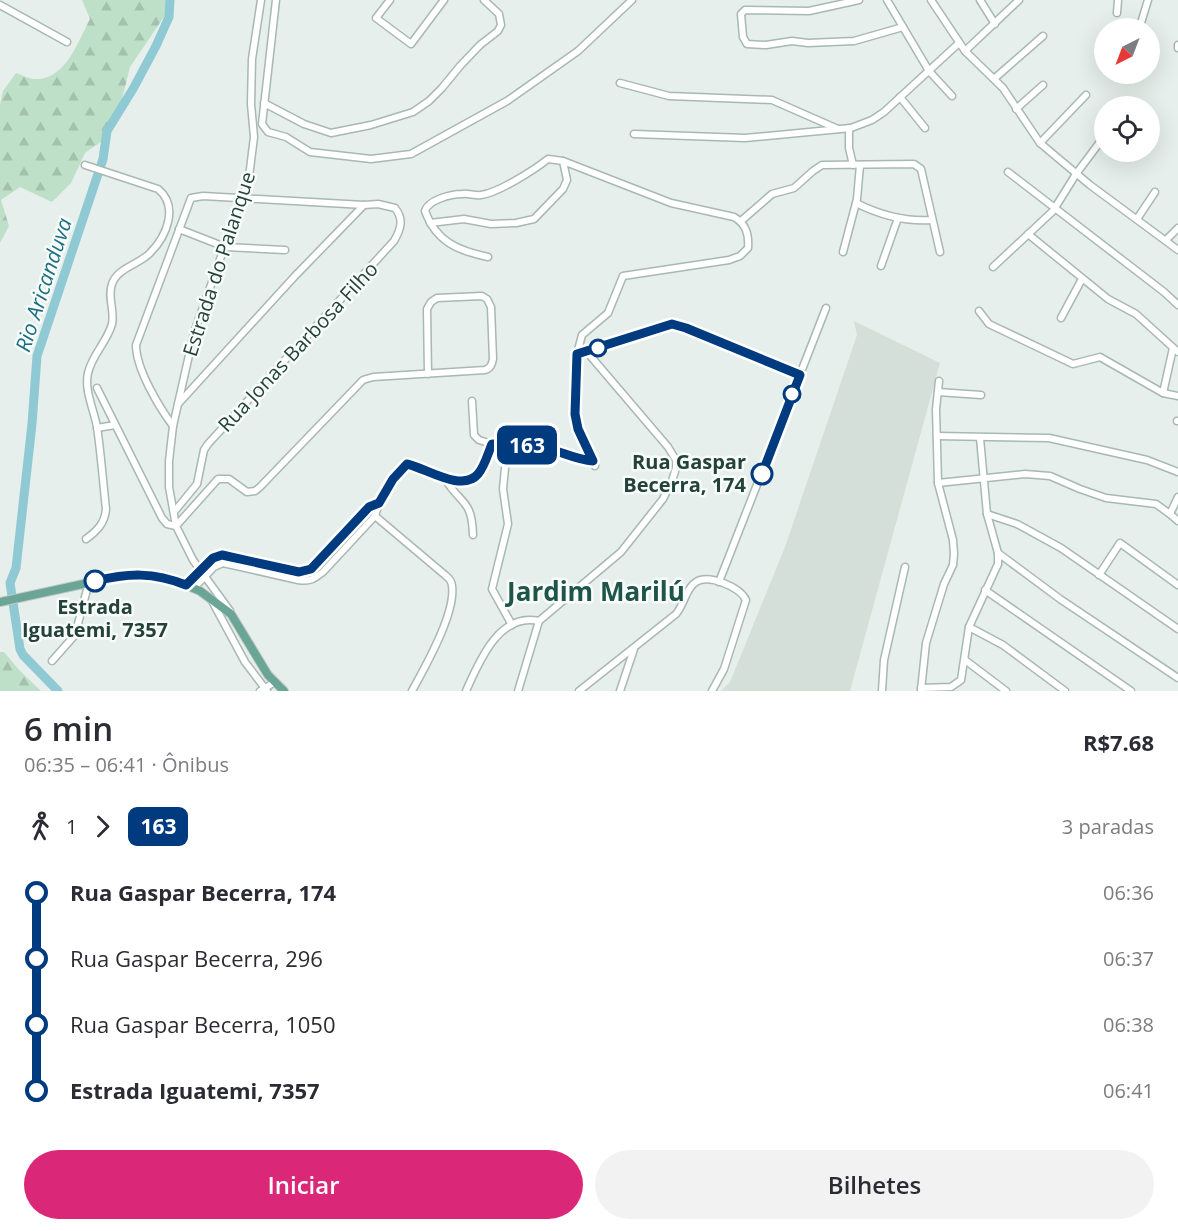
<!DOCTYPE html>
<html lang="pt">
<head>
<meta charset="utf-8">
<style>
  :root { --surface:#fff; --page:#f2f2f3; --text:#2b2b33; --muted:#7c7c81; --accent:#db2777 }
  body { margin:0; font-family:"Open Sans",sans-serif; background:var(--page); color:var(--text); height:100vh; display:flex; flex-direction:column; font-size:22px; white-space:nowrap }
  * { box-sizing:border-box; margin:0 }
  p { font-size:20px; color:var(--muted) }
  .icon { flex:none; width:33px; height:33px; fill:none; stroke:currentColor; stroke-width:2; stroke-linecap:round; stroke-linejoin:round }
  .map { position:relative; height:691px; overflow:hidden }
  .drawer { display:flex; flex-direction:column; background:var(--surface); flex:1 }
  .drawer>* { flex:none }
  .badge { padding:0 12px; border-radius:9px; font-size:21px; line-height:39px }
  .needle { width:39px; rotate:222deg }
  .fabs { position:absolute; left:1094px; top:18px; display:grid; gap:12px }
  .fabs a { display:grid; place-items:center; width:66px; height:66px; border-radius:50%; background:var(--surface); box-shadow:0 6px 24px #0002; font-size:30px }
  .map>.badge { position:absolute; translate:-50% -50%; box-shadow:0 0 0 3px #fff }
  .legs { display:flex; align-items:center; gap:9px; height:66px; padding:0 24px; font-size:20px }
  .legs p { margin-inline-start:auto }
  .head { display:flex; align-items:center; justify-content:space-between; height:102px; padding:0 24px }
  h1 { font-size:33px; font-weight:600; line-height:45px }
  .action { display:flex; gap:12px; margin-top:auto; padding:12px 24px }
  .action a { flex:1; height:69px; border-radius:36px; background:var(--accent); color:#fff; font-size:24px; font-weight:600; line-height:69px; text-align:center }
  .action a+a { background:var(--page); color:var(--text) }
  ul { padding:0 24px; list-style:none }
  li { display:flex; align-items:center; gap:21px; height:66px; font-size:22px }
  li i { display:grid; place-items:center; width:9px; height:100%; margin:0 8px; background:currentColor }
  li i::after { content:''; width:15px; height:15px; margin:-8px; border:4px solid; border-radius:50%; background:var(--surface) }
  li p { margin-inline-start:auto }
  li:first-child i { background:linear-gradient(#0000 50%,currentColor 0) }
  li:last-child i { background:linear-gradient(currentColor 50%,#0000 0) }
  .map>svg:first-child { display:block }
</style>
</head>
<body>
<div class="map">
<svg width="1178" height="691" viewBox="0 0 1178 691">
  <defs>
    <pattern id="forest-firs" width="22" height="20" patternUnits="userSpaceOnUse" patternTransform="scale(1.5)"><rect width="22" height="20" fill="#bfe0c8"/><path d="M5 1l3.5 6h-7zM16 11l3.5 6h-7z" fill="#a4c1ad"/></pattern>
  </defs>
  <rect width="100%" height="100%" fill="#e6efeb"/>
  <!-- built -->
  <path fill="#d4dfda" d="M854,321L940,363L850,691H721L730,682L785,547L857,335Z"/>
  <!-- forest -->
  <g fill="url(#forest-firs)">
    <path d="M82,0H171L168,11L130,67L121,103L105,139L85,153L71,183L52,202L20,187L1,200L9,226L0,243V105L3,91L16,73C22,75 29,79 34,79C65,81 78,42 90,19Z"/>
    <path d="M0,652H4L20,671L41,691H0Z"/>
  </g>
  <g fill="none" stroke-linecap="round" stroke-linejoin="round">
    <!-- river -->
    <path stroke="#8ec9d4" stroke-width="9" d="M58,691L23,655L20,649L10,583L16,568L32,424L37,356L103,159L107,131L133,89L156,46L169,17L170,0"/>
    <defs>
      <g id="minor">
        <path d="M276,0L262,124L268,132L286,137L310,152L371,159L411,154L507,101L578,51L632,0"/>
        <path d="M390,0L376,18L411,44L444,0"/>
        <path d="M859,0L809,11L745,10L741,14L743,37L747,44L766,45L792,41L808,43L854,41L903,27"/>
        <path d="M887,0L929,71L952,96"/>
        <path d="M931,0L965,51L1003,88L1040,143L1090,185L1178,250"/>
        <path d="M980,0L995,24"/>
        <path d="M0,5L67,42"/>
        <path d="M1117,13L1118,0"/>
        <path d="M1141,23L1148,0"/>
        <path d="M1178,48V45"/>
        <path d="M965,51L1019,0"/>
        <path d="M995,78L1043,36"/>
        <path d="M620,83L669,96L772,100L838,129"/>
        <path d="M900,97L925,128"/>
        <path d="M264,103L304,124L331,133L371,125L413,112L429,101L442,88L460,66L480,45L498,31L501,25L499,14L484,0"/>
        <path d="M1016,109L1043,85"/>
        <path d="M849,128V148L853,165"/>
        <path d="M634,134L745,138L851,128L872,120L884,112L959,43"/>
        <path d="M1040,143L1086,95"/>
        <path d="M85,165L158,189C179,206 167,236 150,253C140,264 117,268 112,284C107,297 115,310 112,324C107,342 92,355 88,373C84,390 94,410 97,427C101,454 103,482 106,509C105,523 97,531 86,539"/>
        <path d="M1008,172L1164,292L1178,305"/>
        <path d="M856,203C880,215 905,222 932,220"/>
        <path d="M1137,219L1155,192"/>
        <path d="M741,221L772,194L794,188L813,171L822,165L914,164L921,169L940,252"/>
        <path d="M430,223L464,219L491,224L516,223L534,219L563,189L567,180L563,161"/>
        <path d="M179,229L225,247L285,250"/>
        <path d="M1028,234L1108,299L1136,314L1178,352"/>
        <path d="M1166,240L1178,228"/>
        <path d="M843,252L857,199L860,165"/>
        <path d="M488,257C459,251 436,242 425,211C428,200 451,194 462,194C468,193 475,196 481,195C498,193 534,170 548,159L563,161L671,203L734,217C746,224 749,234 748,248L740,256L729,260L623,276L608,313L582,335L577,354L575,414L578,429L595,466"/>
        <path d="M881,266L898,218"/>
        <path d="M993,267L1053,211L1076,174L1100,142"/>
        <path d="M979,311L989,324L1073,364L1100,357L1163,393L1178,396"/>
        <path d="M1061,318L1082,279"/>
        <path d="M577,354L672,324L686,328L800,375"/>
        <path d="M939,381L936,409L938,483L1025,474L1050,476L1080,489L1106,498L1156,504L1170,514L1178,521"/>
        <path d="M97,388L162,518L167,524L176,526"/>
        <path d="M938,392L981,395"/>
        <path d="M1163,393L1173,348"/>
        <path d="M472,401L474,435L479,440L492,444"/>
        <path d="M178,404L295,276L364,205"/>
        <path d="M1177,421H1178"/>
        <path d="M173,426C159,407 136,369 136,345L191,198L203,196L364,205L378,204L395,208C404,219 401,229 394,241L208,444L204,450L197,484L174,512"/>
        <path d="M97,428L115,425"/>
        <path d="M937,436L1049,438L1147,460L1178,472"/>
        <path d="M505,468L503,489L508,524L492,589L512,625"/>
        <path d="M445,479C461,505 472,499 473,535"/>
        <path d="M987,514L1017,524L1061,548L1178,629"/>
        <path d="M1170,514L1178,497"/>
        <path d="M375,516L445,575C449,578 452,581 452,586C456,613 425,667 412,691"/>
        <path d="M176,526L218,479H229L247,492L255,491L260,487L363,380L373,377L485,370C491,368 492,364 493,359L491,307L487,299L482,296L437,298L431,302L427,309L428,374"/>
        <path d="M998,553L1060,599L1178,678"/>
        <path d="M1099,575L1120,543L1178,585"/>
        <path d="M719,582L826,308"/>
        <path d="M186,585L213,558L222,554L299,572L311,569L369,507L379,503"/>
        <path d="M194,588L214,567L223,563L298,580C310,582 314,579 323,572L375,516L379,503L405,465C426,463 458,495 478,474C485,467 488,453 492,444C510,444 528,444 546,448C562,452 577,460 593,461"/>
        <path d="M985,590L1131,691"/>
        <path d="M211,599L245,662L267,691"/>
        <path d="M230,611L193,560L176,526L169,487V461L173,426L194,333L249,177L254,137L251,104L252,59L261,0"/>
        <path d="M969,627L1003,645L1065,691"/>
        <path d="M965,660L1006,691"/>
        <path d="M52,661L75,635L89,582"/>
        <path d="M921,688L951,687L961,680L969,627L998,564V553L987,514L980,438"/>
        <path d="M921,690L926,643L944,584L953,565L954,554L953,540L938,483"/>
        <path d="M260,691L275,682"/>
        <path d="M466,691C479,662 499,612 539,621"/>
        <path d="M518,691L539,621L621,552L663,499L672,481L676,468V460L668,447L587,352"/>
        <path d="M579,691L676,614C684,605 686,588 696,582C709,574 740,587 746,600L724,669L712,691"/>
        <path d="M620,691L634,649"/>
        <path d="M882,691L884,660L905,567"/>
      </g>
      <path id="major" d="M0,602L120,576L148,575L174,580L200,591L231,614L268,675L284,691"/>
    </defs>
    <!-- minor casing -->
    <use href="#minor" stroke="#a8b8b2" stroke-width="9"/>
    <!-- major casing -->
    <use href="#major" stroke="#c2cac8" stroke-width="10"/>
    <!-- minor -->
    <use href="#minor" stroke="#fff" stroke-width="6"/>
    <!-- major -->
    <use href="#major" stroke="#6aa596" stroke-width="8"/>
  </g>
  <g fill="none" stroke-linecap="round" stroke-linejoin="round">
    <defs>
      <path id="line-1" d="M95,581C129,573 153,572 186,585L213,558L222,555L299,572L311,569L369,507L379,503L393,479L407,464C426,468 462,493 478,474C485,466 488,453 492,444C510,444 528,444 546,448C562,452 577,460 593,461L578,429L575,414L577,354L672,324L686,328L800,375L762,474"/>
    </defs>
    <!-- line-1 casing -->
    <use href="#line-1" stroke="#fff" stroke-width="14"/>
    <!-- line-1 -->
    <use href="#line-1" stroke="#003b80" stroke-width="9"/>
  </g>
  <!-- markers -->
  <g fill="#fff" stroke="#003b80" stroke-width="3">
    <circle cx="598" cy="348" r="8"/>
    <circle cx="792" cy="394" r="8"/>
    <circle cx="762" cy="474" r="10"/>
    <circle cx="95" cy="581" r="10"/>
  </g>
  <g text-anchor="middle" stroke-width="5" stroke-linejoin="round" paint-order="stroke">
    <!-- street labels -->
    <g font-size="20" fill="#24423a" stroke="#f7fbf9">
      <text transform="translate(219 264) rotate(-72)" y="7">Estrada do Palanque</text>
      <text transform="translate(298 347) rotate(-47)" y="7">Rua Jonas Barbosa Filho</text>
    </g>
    <!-- stop labels -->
    <g font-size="20" font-weight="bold" fill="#24423a" stroke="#f7fbf9" text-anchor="end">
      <text x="746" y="469">Rua Gaspar<tspan x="746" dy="23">Becerra, 174</tspan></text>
      <text x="95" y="614" text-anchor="middle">Estrada<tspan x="95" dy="23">Iguatemi, 7357</tspan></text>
    </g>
    <!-- water labels -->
    <g font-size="21" font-style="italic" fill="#1c6f80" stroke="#f7fbf9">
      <text transform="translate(44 285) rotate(-72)" y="7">Rio Aricanduva</text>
    </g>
    <!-- district labels -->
    <g font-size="26" font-weight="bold" fill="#1f5548" stroke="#f7fbf9">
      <text x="596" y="601">Jardim Marilú</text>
    </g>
  </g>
</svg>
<div class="fabs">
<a><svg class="needle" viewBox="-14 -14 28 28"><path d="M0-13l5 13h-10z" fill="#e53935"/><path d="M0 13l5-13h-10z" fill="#7c7c81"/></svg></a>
<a><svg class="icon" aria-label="locate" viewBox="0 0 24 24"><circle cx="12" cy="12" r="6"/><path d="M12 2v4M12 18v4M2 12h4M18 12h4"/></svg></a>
</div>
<b class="badge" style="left:527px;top:445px;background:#003b80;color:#fff">163</b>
</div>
<section class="drawer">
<div class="head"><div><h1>6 min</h1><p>06:35 – 06:41 · Ônibus</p></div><b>R$7.68</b></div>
<div class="legs"><svg class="icon" aria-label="walk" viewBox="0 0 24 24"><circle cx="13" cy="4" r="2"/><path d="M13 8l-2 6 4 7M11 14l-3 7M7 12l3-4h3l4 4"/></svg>1<svg class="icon" aria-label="forward" viewBox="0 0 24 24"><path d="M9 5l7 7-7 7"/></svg><b class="badge" style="background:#003b80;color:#fff">163</b><p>3 paradas</p></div>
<ul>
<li><i style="color:#003b80"></i><b>Rua Gaspar Becerra, 174</b><p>06:36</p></li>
<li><i style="color:#003b80"></i><span>Rua Gaspar Becerra, 296</span><p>06:37</p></li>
<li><i style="color:#003b80"></i><span>Rua Gaspar Becerra, 1050</span><p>06:38</p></li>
<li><i style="color:#003b80"></i><b>Estrada Iguatemi, 7357</b><p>06:41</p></li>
</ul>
<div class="action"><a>Iniciar</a><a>Bilhetes</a></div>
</section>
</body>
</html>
